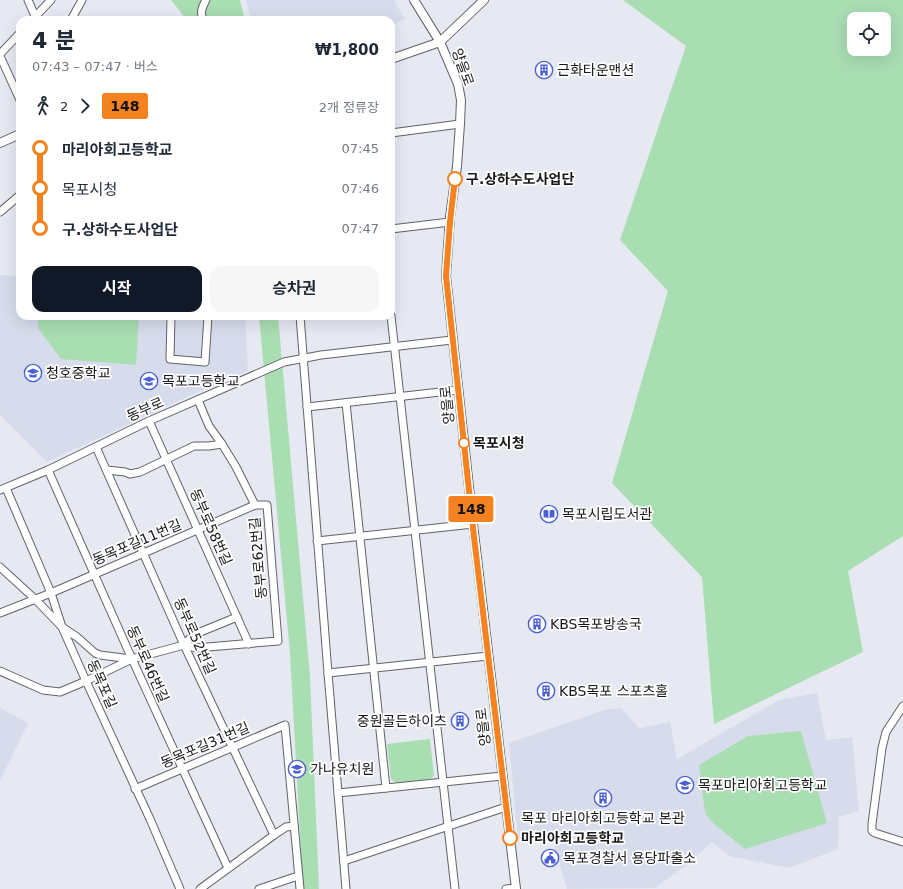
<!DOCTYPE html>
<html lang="ko">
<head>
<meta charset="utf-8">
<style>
  :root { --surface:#fff; --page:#f6f6f7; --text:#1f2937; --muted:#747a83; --accent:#111827 }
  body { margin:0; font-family:"DejaVu Sans","Noto Sans KR",sans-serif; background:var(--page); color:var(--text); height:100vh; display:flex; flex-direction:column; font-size:15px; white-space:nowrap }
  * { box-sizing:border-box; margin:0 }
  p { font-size:13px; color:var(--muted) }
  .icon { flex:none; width:22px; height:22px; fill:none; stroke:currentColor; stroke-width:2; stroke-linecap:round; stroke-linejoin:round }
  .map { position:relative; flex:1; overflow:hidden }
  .details { position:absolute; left:16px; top:16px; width:379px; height:304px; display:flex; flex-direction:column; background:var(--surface); border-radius:12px; box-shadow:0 4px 16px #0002 }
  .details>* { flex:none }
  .badge { padding:0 8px; border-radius:3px; font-size:14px; line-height:26px }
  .controls { position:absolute; left:847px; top:12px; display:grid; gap:8px }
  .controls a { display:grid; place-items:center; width:44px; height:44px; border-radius:8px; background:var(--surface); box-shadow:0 4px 16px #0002; font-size:20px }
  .map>.badge { position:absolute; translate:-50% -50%; box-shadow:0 0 0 2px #fff }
  .legs { display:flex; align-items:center; gap:6px; height:44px; padding:0 16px; font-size:13px }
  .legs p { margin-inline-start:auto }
  .head { display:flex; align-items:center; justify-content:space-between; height:68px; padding:0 16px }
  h1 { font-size:22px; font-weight:700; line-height:30px }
  .primary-button { display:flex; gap:8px; margin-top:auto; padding:8px 16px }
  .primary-button a { flex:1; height:46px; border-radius:12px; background:var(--accent); color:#fff; font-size:16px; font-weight:700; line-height:46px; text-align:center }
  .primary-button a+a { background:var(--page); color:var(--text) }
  ul { padding:0 16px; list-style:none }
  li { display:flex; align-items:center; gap:14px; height:40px; font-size:15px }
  li i { display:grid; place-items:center; width:6px; height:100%; margin:0 5px; background:currentColor }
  li i::after { content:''; width:10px; height:10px; margin:-5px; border:3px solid; border-radius:50%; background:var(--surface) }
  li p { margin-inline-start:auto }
  li:first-child i { background:linear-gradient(#0000 50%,currentColor 0) }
  li:last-child i { background:linear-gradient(currentColor 50%,#0000 0) }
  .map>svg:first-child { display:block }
</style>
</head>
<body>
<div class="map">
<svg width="903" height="889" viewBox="0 0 903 889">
  <rect width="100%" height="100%" fill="#e6e9f2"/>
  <!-- built -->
  <g fill="#d7dcec">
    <path d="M246,0H394L405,19L391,26V20H251Z"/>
    <path d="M0,275L20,276V316H245L248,371L198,392L47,462L0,415Z"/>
    <path d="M817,693L826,740L852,737L859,811L839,817L838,849L789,868L729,856L712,842L687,865L655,888L567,889L550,831L518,839L509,743L604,710L621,708L639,728L670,722L677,759L779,700Z"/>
    <path d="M0,708L28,723L0,781Z"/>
  </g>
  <!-- green -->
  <g fill="#a9ddb2" fill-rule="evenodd">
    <path d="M171,0H240L245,20H187Z"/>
    <path d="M623,0H903V536L848,571L863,652L714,724L702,577L612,483L668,291L620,240L686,46ZM854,19H884V49H854Z"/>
    <path d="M39,316H139L136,365L61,359L38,328Z"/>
    <path d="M259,316H278L310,677L319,889H303L290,653Z"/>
    <path d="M801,731L827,823L745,849L714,824L705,813L699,765L748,736Z"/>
    <path d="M430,739L434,776L430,779L396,783L391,779L387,744Z"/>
  </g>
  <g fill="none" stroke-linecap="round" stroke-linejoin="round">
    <defs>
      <g id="minor">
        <path d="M28,0L35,16"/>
        <path d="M32,20L51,0"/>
        <path d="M71,20L82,0"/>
        <path d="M203,20C200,12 202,7 206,0"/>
        <path d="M0,54L20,33"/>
        <path d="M0,56L20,100"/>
        <path d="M391,133L460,124"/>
        <path d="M0,212L20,195"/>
        <path d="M391,229L450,222"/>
        <path d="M171,316L170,359L205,362L208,316"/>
        <path d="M300,316L328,673L346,889"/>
        <path d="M391,316L455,889"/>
        <path d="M198,400L209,426L222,444L236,467L255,505"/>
        <path d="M346,403L386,788"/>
        <path d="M307,407L458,390"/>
        <path d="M149,421L249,644"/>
        <path d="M96,447L184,645L274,835"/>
        <path d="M48,470L132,659L228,868"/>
        <path d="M107,470L125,472L130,474L140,472L194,446H209L222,444"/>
        <path d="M6,488L51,593L62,627L86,681L150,819L180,889"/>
        <path d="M0,490L48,470L149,421L284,362L321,355L452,340"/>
        <path d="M317,541L473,524"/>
        <path d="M0,567L35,599L62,627L77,637L95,653L100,655L131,659"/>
        <path d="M0,613L51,593L255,505H267L278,641L196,648L184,645"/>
        <path d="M0,671L43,690L60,692L86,681L132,659L184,645L193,635L237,617"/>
        <path d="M328,673L488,656"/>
        <path d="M903,706L886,732L882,748L872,824V831L875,833L903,842"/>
        <path d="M135,789L285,725L300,889"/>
        <path d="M338,793L502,776"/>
        <path d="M344,861L506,807"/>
        <path d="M200,889L274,835L286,827L294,826"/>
        <path d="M259,889L298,876"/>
        <path d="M506,889L516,888"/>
      </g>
      <g id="tertiary">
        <path d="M414,0L440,42L458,84L461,100L460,124L457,166L450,217L446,276L473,524L516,889"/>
        <path d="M391,59L440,42L484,0"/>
        <path d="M0,143L20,134"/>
      </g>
    </defs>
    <!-- minor casing -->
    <use href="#minor" stroke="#606269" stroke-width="9"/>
    <!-- tertiary casing -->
    <use href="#tertiary" stroke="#606269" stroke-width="10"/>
    <!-- minor -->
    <use href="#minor" stroke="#fff" stroke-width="7"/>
    <!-- tertiary -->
    <use href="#tertiary" stroke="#fff" stroke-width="8"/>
  </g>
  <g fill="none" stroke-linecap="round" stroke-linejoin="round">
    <defs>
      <path id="line-1" d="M455,179L450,222L446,276L474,537L510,838"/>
    </defs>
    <!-- line-1 casing -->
    <use href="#line-1" stroke="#fff" stroke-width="9"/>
    <!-- line-1 -->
    <use href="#line-1" stroke="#f58220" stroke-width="6"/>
  </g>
  <!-- icons -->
  <defs>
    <symbol id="building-ring" viewBox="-11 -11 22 22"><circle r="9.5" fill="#fff" stroke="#4a5fd4" stroke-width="1.5"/><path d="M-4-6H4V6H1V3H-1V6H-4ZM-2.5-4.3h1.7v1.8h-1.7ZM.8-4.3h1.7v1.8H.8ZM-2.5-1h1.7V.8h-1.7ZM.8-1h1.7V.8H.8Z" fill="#4a5fd4"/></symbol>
    <symbol id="school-ring" viewBox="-11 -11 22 22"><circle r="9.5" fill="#fff" stroke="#4a5fd4" stroke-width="1.5"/><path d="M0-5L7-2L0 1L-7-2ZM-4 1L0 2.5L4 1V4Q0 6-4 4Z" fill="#4a5fd4"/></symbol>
    <symbol id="library-ring" viewBox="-11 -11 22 22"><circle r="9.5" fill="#fff" stroke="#4a5fd4" stroke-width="1.5"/><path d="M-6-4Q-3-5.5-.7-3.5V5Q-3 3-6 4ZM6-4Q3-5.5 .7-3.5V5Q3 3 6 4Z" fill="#4a5fd4"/></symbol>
    <symbol id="civic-ring" viewBox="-11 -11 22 22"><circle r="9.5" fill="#fff" stroke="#4a5fd4" stroke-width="1.5"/><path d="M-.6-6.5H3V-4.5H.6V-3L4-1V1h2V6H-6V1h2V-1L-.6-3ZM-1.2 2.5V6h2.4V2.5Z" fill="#4a5fd4"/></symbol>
  </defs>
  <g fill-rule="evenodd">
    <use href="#building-ring" x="534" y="60" width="20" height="20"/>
    <use href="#school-ring" x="23" y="363" width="20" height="20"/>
    <use href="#school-ring" x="139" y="371" width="20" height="20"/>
    <use href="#library-ring" x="539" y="504" width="20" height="20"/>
    <use href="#building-ring" x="527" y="614" width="20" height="20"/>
    <use href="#building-ring" x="536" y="681" width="20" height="20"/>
    <use href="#building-ring" x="450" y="711" width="20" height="20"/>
    <use href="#school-ring" x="287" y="759" width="20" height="20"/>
    <use href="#school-ring" x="675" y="775" width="20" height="20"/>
    <use href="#building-ring" x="593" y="788" width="20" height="20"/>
    <use href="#civic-ring" x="540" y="848" width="20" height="20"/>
  </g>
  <!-- markers -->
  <g fill="#fff" stroke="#f58220" stroke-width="2">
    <circle cx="455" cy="179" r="7"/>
    <circle cx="464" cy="443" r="5"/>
    <circle cx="510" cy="838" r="7"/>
  </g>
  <g text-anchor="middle" stroke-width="3.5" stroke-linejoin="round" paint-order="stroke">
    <!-- street labels -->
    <g font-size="14" fill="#17181b" stroke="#fff">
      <text transform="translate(463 67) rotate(70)" y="5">양을로</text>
      <text transform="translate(447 405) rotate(-96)" y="5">양을로</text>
      <text transform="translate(145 409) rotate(-24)" y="5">동부로</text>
      <text transform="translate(211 527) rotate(66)" y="5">동부로58번길</text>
      <text transform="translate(137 542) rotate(-23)" y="5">동목포길11번길</text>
      <text transform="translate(258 558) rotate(-95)" y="5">동부로62번길</text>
      <text transform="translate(195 636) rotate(66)" y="5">동부로52번길</text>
      <text transform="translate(148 664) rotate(66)" y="5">동부로46번길</text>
      <text transform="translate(102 684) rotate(66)" y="5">동목포길</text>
      <text transform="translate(483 727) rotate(-97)" y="5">양을로</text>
      <text transform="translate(205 745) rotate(-23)" y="5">동목포길31번길</text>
    </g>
    <!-- poi labels -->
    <g font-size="14" fill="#17181b" stroke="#fff" text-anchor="start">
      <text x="557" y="75">근화타운맨션</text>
      <text x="46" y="378">청호중학교</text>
      <text x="162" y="386">목포고등학교</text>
      <text x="562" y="519">목포시립도서관</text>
      <text x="550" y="629">KBS목포방송국</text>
      <text x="559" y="696">KBS목포 스포츠홀</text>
      <text x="447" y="726" text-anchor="end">중원골든하이츠</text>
      <text x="310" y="774">가나유치원</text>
      <text x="698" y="790">목포마리아회고등학교</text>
      <text x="603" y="823" text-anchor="middle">목포 마리아회고등학교 본관</text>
      <text x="563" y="863">목포경찰서 용당파출소</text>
    </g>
    <!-- stop labels -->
    <g font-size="14" font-weight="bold" fill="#17181b" stroke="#fff" text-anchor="start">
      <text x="466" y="184">구.상하수도사업단</text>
      <text x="473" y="448">목포시청</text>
      <text x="521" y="843">마리아회고등학교</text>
    </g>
  </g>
</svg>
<div class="controls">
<a><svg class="icon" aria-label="locate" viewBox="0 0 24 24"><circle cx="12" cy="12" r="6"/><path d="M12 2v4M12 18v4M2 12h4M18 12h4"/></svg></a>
</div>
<b class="badge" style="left:471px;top:509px;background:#f58220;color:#111">148</b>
<section class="details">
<div class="head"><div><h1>4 분</h1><p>07:43 – 07:47 · 버스</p></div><b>₩1,800</b></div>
<div class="legs"><svg class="icon" aria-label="walk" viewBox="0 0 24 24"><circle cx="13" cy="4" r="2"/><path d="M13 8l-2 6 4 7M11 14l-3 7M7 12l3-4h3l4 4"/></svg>2<svg class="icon" aria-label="forward" viewBox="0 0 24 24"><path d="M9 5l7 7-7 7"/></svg><b class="badge" style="background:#f58220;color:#111">148</b><p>2개 정류장</p></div>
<ul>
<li><i style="color:#f58220"></i><b>마리아회고등학교</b><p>07:45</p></li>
<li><i style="color:#f58220"></i><span>목포시청</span><p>07:46</p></li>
<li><i style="color:#f58220"></i><b>구.상하수도사업단</b><p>07:47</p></li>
</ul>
<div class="primary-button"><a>시작</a><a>승차권</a></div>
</section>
</div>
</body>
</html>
